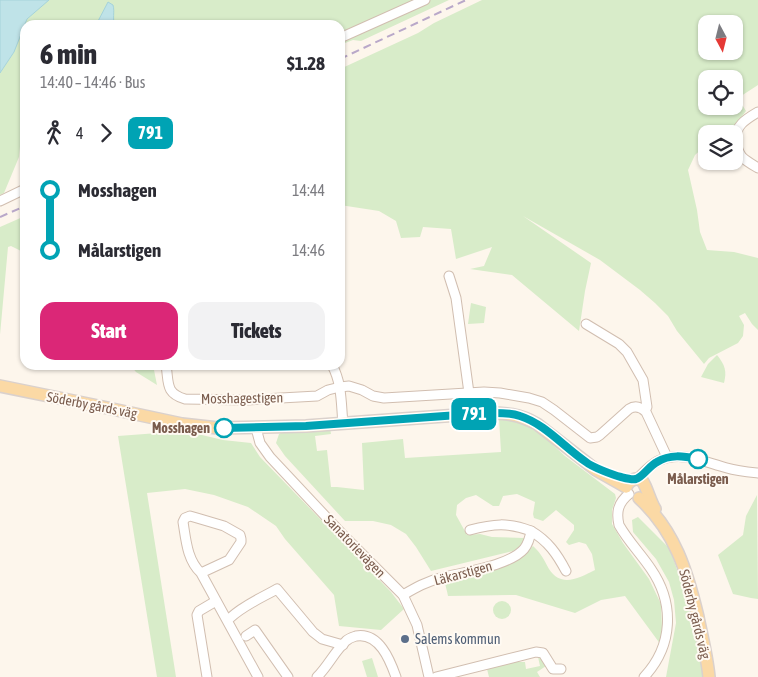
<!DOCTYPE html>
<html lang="en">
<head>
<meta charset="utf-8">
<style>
  :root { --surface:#fff; --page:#f2f2f3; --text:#2b2b33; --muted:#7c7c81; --accent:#db2777 }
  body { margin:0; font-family:"Asap Condensed",sans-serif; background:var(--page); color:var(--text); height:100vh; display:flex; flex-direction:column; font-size:19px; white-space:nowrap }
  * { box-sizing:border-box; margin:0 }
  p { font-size:16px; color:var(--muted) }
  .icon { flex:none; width:28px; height:28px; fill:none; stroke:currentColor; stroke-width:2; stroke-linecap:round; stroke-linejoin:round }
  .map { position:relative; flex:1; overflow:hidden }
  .drawer { position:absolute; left:20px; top:20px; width:325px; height:350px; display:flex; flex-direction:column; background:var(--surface); border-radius:15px; box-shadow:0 1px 4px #0004 }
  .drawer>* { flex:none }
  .badge { padding:0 10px; border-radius:8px; font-size:18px; line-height:32px }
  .needle { width:32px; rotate:173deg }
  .tools { position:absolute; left:698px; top:15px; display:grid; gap:10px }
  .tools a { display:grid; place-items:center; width:45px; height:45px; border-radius:10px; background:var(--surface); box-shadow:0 1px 4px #0004; font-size:25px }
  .map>.badge { position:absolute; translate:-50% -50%; box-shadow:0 0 0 2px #fff }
  .legs { display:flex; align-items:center; gap:8px; height:55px; padding:0 20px; font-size:16px }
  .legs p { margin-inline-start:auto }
  .head { display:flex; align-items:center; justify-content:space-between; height:85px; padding:0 20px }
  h1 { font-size:28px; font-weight:800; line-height:38px }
  .primary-button { display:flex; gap:10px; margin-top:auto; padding:10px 20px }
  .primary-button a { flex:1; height:58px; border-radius:15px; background:var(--accent); color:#fff; font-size:20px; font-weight:800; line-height:58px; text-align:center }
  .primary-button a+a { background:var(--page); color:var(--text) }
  ul { padding:0 20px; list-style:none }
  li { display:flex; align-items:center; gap:18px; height:60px; font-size:19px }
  li i { display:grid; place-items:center; width:8px; height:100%; margin:0 6px; background:currentColor }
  li i::after { content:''; width:12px; height:12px; margin:-6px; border:4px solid; border-radius:50%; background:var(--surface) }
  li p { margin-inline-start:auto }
  li:first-child i { background:linear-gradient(#0000 50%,currentColor 0) }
  li:last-child i { background:linear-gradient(currentColor 50%,#0000 0) }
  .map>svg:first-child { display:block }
</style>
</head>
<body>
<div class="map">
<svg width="758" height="677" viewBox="0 0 758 677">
  <rect width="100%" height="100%" fill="#fdf6ec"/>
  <!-- green -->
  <g fill="#d8ecc9" fill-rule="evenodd">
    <path d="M0,0H449L361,41L353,40L340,45V25H25V95L19,157L4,193L0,195V73L14,52Z"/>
    <path d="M482,0H758V85L738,98L746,111L729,134H706V145L695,155L688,170L697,210L700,232L707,250L734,252L758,258V330L752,324L745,313L739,316L744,325L743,336L738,343L709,358L704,364L677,331L668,316L655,303L640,290L600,260L523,216L591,263L585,291L579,331L512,275L470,269L484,266L492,247L456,259L451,229L423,227L420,237L401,238L396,221L379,211L340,205V69L418,33L434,23ZM706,24H734V51H706ZM706,79H734V106H706Z"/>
    <path d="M25,216V253L11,246L8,247L0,335V227Z"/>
    <path d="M471,303L486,307L484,323L468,324Z"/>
    <path d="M717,355C725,365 727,371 724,383L701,377L708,364Z"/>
    <path d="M130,365H153L157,385L136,372Z"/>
    <path d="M499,418L522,423L542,435L565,456L615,494L616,498L612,510V524L623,543L649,579L661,604L662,628L661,645L625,596L601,600L575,613L516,595L448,596C447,590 445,586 445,580L522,556L533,546C541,553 544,560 549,569C561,588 579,578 595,570L592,554L586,544L579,542L569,545L566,542L574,530V525L556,510L543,521L534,518L533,514L535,502L517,494L503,496L499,506H493L476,495L466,498L457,505L456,515L467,535L480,534L492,537L524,538L525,541L524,544L513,551L431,571L416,547L406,534L391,525L373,521H345L285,456L276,443L279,434L286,430L330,428L331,434L315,436L317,451L327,450L331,487H337L364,490L362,443L403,439L405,458L501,452Z"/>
    <path d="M185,431L223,440L251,443L260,457L391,592L404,609L381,630L339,626L334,595L285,539L276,526L248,507L214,495L185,489L147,493L176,677H157L118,436Z"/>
    <path d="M757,495L758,599L751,598L733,594L718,555L743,535L746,516Z"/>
    <path d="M638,517L670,549L686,596L700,655L703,677H666L676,623L674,600L669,582L656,559L633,532L632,520Z"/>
    <circle cx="502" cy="610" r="9"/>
    <path d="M546,653L549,664L537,672L540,677H489L486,665L515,662H525L526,669L540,666L538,657Z"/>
    <path d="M372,658L378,677H367L362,661Z"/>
  </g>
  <!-- water -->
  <g fill="#bfe3e8" stroke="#a5d3da">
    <path d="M0,0H49L27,19L14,52L0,73Z"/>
    <path d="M108,2L113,5C115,12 112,19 115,25H96Z"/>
  </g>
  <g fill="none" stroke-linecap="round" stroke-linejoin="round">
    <defs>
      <g id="minor">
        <path d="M340,38L425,0"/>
        <path d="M758,112C746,119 734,126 736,142C737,147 738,152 742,157C746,161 753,165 758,168"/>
        <path d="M0,201L25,189"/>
        <path d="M449,276L456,298L469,393"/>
        <path d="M586,324L619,344L627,352L643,380L647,407L645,410"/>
        <path d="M166,365C169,383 165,393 185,399L247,400L317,396L328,390L340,387L349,386L362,390L373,396L384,398L484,392L500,393L529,398L542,402L554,410L590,438L597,437L600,435L629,409C635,405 641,407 646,412L667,457"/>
        <path d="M332,365C342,383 341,403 343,424"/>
        <path d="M256,428L260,443L270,457L344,536L403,595L417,625L429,677"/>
        <path d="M637,479C643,473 650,465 658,461C681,450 704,462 727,468C737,471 748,472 758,473"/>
        <path d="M629,494C618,503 616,512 619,525C628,541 641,554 651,569C675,604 673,646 644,677"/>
        <path d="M531,531C548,541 557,554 566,571"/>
        <path d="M201,573L229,560L241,542V539L240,535L224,526L197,518L190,516L185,518L183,522C186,540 187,560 201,573L258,677"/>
        <path d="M403,595C415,588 427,581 441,578C463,572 509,566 524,549C528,544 530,537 531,531C508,522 493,524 470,530"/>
        <path d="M230,618C244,605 261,598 277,589L313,632L322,639L343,645"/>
        <path d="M246,636L255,630L288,677"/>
        <path d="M207,677L197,615L199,611L216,601"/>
        <path d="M317,677C328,666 335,651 346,641C349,638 353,637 356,636C379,632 390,660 396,677"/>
        <path d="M436,677L536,652L543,653L553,669H561"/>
      </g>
      <g id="major">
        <path d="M0,386L103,407L182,424L218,428L306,426L486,413C506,413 519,414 537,424L596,470L626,487"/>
        <path d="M626,487C629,480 637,476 643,482C646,486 651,503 655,509"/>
        <path d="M639,498C675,531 687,571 698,617C702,637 707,656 709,677"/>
      </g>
    </defs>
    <!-- minor casing -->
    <use href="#minor" stroke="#d1beb0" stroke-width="11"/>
    <!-- major casing -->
    <use href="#major" stroke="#dad1cd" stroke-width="14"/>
    <!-- minor -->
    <use href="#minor" stroke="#fff" stroke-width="9"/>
    <!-- major -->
    <use href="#major" stroke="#fbd9a5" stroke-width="11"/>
    <!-- rail -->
    <g stroke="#b9a8c9" stroke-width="2" stroke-dasharray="8 5" stroke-linecap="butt">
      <path d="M340,59L466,0"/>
      <path d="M0,217L25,206"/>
    </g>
  </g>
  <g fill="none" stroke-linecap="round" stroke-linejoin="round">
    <defs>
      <path id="line-1" d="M224,428L306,426L486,413C497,413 509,412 520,416C545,424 564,447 586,462C592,467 613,475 621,477C625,478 632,480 636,479C643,477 650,465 657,462C670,454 683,456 698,459"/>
    </defs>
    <!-- line-1 casing -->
    <use href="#line-1" stroke="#fff" stroke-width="11"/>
    <!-- line-1 -->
    <use href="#line-1" stroke="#00a3b4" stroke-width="8"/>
  </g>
  <!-- markers -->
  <g fill="#fff" stroke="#00a3b4" stroke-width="2.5">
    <circle cx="224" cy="428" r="9"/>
    <circle cx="698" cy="459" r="9"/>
  </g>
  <circle fill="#5c6f8a" stroke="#fffaf3" stroke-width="2" cx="405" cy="639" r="5"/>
  <g text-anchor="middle" stroke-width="4" stroke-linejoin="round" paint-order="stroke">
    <!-- street labels -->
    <g font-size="14" fill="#7a5c4d" stroke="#fffaf3">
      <text transform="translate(242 398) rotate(-1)" y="5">Mosshagestigen</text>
      <text transform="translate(92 405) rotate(11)" y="5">Söderby gårds väg</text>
      <text transform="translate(355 546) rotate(46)" y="5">Sanatorievägen</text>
      <text transform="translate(463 573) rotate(-15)" y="5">Läkarstigen</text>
      <text transform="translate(695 614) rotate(76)" y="5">Söderby gårds väg</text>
    </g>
    <!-- stop labels -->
    <g font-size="14" font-weight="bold" fill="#7a5c4d" stroke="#fffaf3" text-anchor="end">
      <text x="210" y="433">Mosshagen</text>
      <text x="698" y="484" text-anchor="middle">Målarstigen</text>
    </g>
    <!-- service labels -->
    <g font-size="14" fill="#4e5e75" stroke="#fffaf3" text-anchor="start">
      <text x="415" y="644">Salems kommun</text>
    </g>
  </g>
</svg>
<div class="tools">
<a><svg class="needle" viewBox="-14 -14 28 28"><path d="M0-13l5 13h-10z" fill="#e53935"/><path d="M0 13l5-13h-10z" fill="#7c7c81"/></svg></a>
<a><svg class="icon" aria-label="locate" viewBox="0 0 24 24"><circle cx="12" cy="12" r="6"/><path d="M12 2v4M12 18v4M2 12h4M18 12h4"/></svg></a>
<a><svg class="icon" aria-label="layers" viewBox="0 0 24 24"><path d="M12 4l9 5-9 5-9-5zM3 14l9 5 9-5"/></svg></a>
</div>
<b class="badge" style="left:474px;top:414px;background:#00a3b4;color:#fff">791</b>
<section class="drawer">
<div class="head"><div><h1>6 min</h1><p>14:40 – 14:46 · Bus</p></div><b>$1.28</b></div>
<div class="legs"><svg class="icon" aria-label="walk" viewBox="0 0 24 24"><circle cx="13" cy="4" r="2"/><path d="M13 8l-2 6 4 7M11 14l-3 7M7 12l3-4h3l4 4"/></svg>4<svg class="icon" aria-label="forward" viewBox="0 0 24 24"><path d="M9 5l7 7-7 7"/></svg><b class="badge" style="background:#00a3b4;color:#fff">791</b></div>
<ul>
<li><i style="color:#00a3b4"></i><b>Mosshagen</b><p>14:44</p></li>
<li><i style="color:#00a3b4"></i><b>Målarstigen</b><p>14:46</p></li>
</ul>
<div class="primary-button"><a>Start</a><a>Tickets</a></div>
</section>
</div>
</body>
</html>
